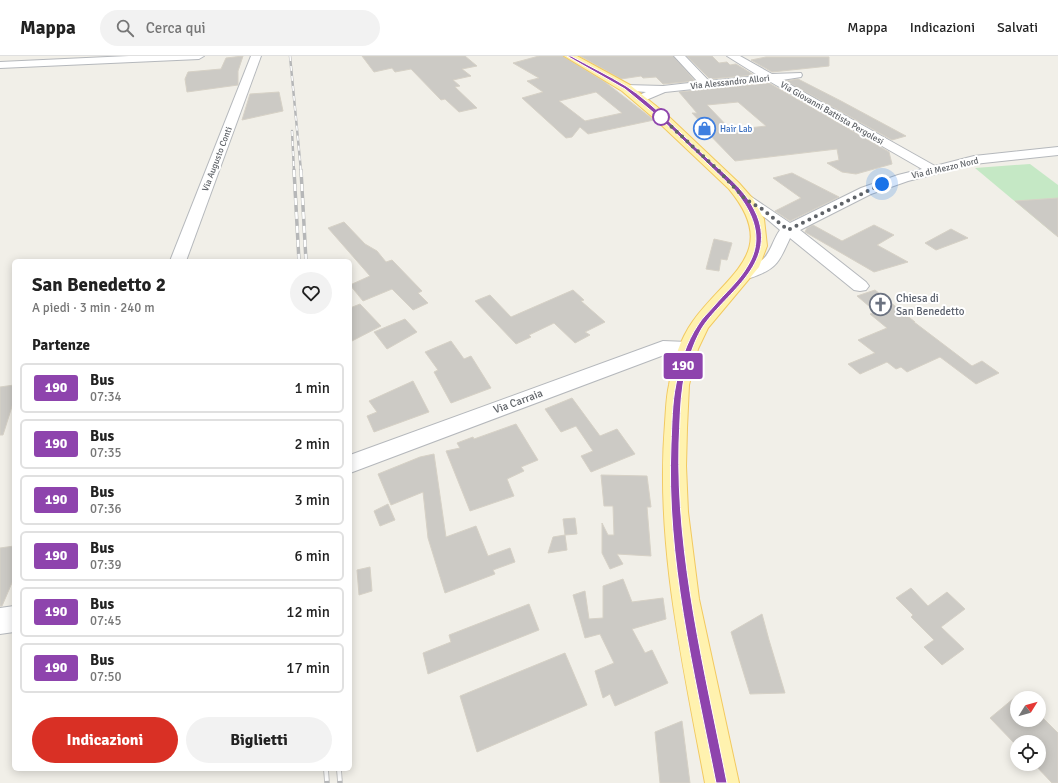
<!DOCTYPE html>
<html lang="it">
<head>
<meta charset="utf-8">
<style>
  :root { --surface:#fff; --page:#f2f2f2; --text:#222; --muted:#767676; --line:#e0e0e0; --accent:#d93025 }
  body { margin:0; font-family:Signika,sans-serif; background:var(--page); color:var(--text); height:100vh; display:flex; flex-direction:column; font-size:15px; white-space:nowrap }
  * { box-sizing:border-box; margin:0 }
  p { font-size:13px; color:var(--muted) }
  .icon { flex:none; width:22px; height:22px; fill:none; stroke:currentColor; stroke-width:2; stroke-linecap:round; stroke-linejoin:round }
  .map { position:relative; flex:1; overflow:hidden }
  .sheet { position:absolute; left:12px; top:203px; width:340px; height:512px; display:flex; flex-direction:column; background:var(--surface); border-radius:6px; box-shadow:0 2px 10px #0003 }
  .sheet>* { flex:none }
  .badge { padding:0 8px; border-radius:3px; font-size:14px; line-height:26px }
  .needle { width:26px; rotate:53deg }
  .buttons { position:absolute; left:1010px; top:635px; display:grid; gap:8px }
  .buttons a { display:grid; place-items:center; width:36px; height:36px; border-radius:50%; background:var(--surface); box-shadow:0 2px 10px #0003; font-size:20px }
  .you { position:absolute; width:20px; height:20px; margin:-10px; border:3px solid #fff; border-radius:50%; background:#1a73e8; box-shadow:0 0 0 6px #1a73e833 }
  .map>.badge { position:absolute; translate:-50% -50%; box-shadow:0 0 0 2px #fff }
  h2 { padding:0 20px; font-size:15px; line-height:36px }
  .round { display:grid; place-items:center; flex:none; width:42px; height:42px; border-radius:21px; background:var(--page) }
  .head { display:flex; align-items:center; justify-content:space-between; height:68px; padding:0 20px }
  h1 { font-size:19px; font-weight:800; line-height:30px }
  .action { display:flex; gap:8px; margin-top:auto; padding:8px 20px }
  .action a { flex:1; height:46px; border-radius:24px; background:var(--accent); color:#fff; font-size:16px; font-weight:800; line-height:46px; text-align:center }
  .action a+a { background:var(--page); color:var(--text) }
  ul { padding:0; list-style:none }
  li { display:flex; align-items:center; gap:12px; height:50px; margin:0 8px 6px; padding:0 12px; border:2px solid var(--line); border-radius:6px }
  li div { flex:1 }
  li b { display:block; font-size:15px }
  li em { font-style:normal }
  li .badge { min-width:44px; font-weight:700; text-align:center }
  header { display:flex; align-items:center; gap:24px; box-sizing:border-box; height:56px; padding:0 20px; background:var(--surface); border-bottom:1px solid var(--line) }
  header strong { font-size:19px }
  nav { display:flex; gap:22px; margin-inline-start:auto; font-size:14px }
  .search { width:280px; height:36px; background:var(--page); display:flex; align-items:center; gap:10px; box-sizing:border-box; padding:0 14px; border-radius:22px; color:var(--muted); font-size:15px }
  .map>svg:first-child { display:block }
</style>
</head>
<body>
<header>
<strong>Mappa</strong>
<div class="search"><svg class="icon" aria-label="search" viewBox="0 0 24 24"><circle cx="10" cy="10" r="6"/><path d="M15 15l6 6"/></svg>Cerca qui</div>
<nav><a>Mappa</a><a>Indicazioni</a><a>Salvati</a></nav>
</header>
<div class="map">
<svg width="1058" height="727" viewBox="0 0 1058 727">
  <rect width="100%" height="100%" fill="#f1efe8"/>
  <!-- green -->
  <path fill="#c5e8c5" d="M1030,108L1058,129V178H1054L975,112Z"/>
  <!-- building -->
  <g fill="#cccac5" stroke="#d6d1c6" fill-rule="evenodd">
    <path d="M243,0L238,15V29L187,36L185,23L188,16L221,13L226,2Z"/>
    <path d="M362,0H465L477,10L462,13L471,20L453,24L460,30L455,31L477,52L459,56L445,43L441,44L411,13L395,16L392,12L374,16Z"/>
    <path d="M539,0H563L605,26L654,64L588,78L580,71L572,81L566,82L522,42L543,36L527,25L539,22L513,7ZM596,36L622,57L585,65L559,45Z"/>
    <path d="M580,0H673L695,25L663,28L656,21L643,22L641,20L621,23Z"/>
    <path d="M687,0H712L719,7L727,6L730,9L736,8L754,19L710,23Z"/>
    <path d="M766,1H829V10L772,16L751,4Z"/>
    <path d="M798,23L841,45L906,80L892,84L786,25Z"/>
    <path d="M769,27L889,96L892,108L856,118L842,116L827,107L839,104L837,93L735,105L702,71L704,70L692,57H697L679,36ZM738,46L766,70L731,74L707,49Z"/>
    <path d="M279,36L283,55L242,64L250,38Z"/>
    <path d="M792,117L839,141L790,165L775,155L801,142L773,122Z"/>
    <path d="M1058,142V181L1015,145Z"/>
    <path d="M344,166L365,188L377,195L386,206L392,204L422,235L418,237L428,247L413,254L392,233L363,245L350,229L370,220L328,172Z"/>
    <path d="M813,169L842,185L874,169L894,179L877,189L908,206L874,216L805,176L807,172Z"/>
    <path d="M951,173L968,182L936,194L925,187Z"/>
    <path d="M714,183L732,187L727,204L721,203L719,215L706,213Z"/>
    <path d="M573,234L584,244L581,245L605,266L585,276L590,279L575,287L554,267L529,279L531,281L516,288L475,245L490,239L511,261Z"/>
    <path d="M875,234L915,266H914L972,310L982,305L999,317L976,328L940,301L907,316L901,311L896,313L887,306L860,318L848,308L875,297L858,284L887,272L870,258L876,256L857,240Z"/>
    <path d="M360,248L381,270L350,286V252Z"/>
    <path d="M405,263L417,276L387,293L374,276Z"/>
    <path d="M451,285L464,303L471,300L491,332L451,347L434,316L438,314L425,296Z"/>
    <path d="M413,325L429,356L374,376L367,360L377,356L369,345Z"/>
    <path d="M14,329V344L3,379H0V331Z"/>
    <path d="M572,342L600,380L617,373L635,398L591,416L581,400L593,395L576,370L561,376L545,353Z"/>
    <path d="M516,368L538,404L521,411L524,415L507,423L514,440L470,455L446,395L460,392L457,387L473,381L474,383Z"/>
    <path d="M434,398L446,481L476,470L488,500L510,492L515,506L493,514L495,518L445,537L428,482L423,436L391,449L378,418L420,401Z"/>
    <path d="M601,419L647,420L651,451H647L651,500L617,498L623,508L610,513L602,497V467L608,479H614L613,450H604Z"/>
    <path d="M388,448L395,464L380,470L374,455Z"/>
    <path d="M575,462L577,478L565,479L563,463Z"/>
    <path d="M565,479L567,494L548,497L553,481Z"/>
    <path d="M14,490V522L2,550H0V492Z"/>
    <path d="M370,511L372,535L359,539L357,514Z"/>
    <path d="M623,523L632,546L663,542L666,563L632,573L645,597L652,594L668,627L615,650L610,638L603,642L595,615L614,607L600,578L585,582L573,539L585,535L589,563L603,562V530Z"/>
    <path d="M911,532L928,550L947,536L965,553L941,571L964,593L942,609L924,591L934,584L911,561L913,559L896,542Z"/>
    <path d="M529,548L539,574L428,618L423,597L451,586L449,579Z"/>
    <path d="M762,558L769,584L785,637L750,638L731,576Z"/>
    <path d="M565,597L587,649L477,696L460,640Z"/>
    <path d="M1019,638L1023,642H1017V664H1039V658L1058,677V727H1052L1034,708H1039V686H1017V690L990,662Z"/>
    <path d="M682,665L690,727H660L655,676Z"/>
  </g>
  <g fill="none" stroke-linecap="round" stroke-linejoin="round">
    <defs>
      <g id="minor">
        <path d="M129,0H204L199,3L0,12V6Z"/>
        <path d="M251,0H261L186,205H170Z"/>
        <path d="M674,0H685L709,25L759,20L727,0H740L772,18L801,17L802,19L801,21L782,24L935,110L974,100L1058,91V99L974,108L908,125L871,138L800,174L866,226L869,230L866,234L860,235L854,234L790,182C781,201 779,211 758,219C752,222 747,223 740,222L738,218C743,210 755,210 762,204C771,197 773,183 780,174L767,163L740,146L738,143L740,140L745,139L750,140L790,167L861,132L898,119L922,113L769,25L665,36L639,47L635,45L633,43L635,41L646,36L622,34L620,32L622,30L626,29L663,30L698,26Z"/>
        <path d="M663,285L688,286L695,288L697,293L695,298L688,300L664,299L350,417V399Z"/>
        <path d="M14,550V576L0,578V552Z"/>
      </g>
      <path id="major" d="M564,0H577L630,29L666,58L739,127L753,143L764,163L767,190L759,211L708,272L698,293L689,329L687,372L686,410L688,456L699,543L739,727H705C683,608 655,489 665,367C666,355 666,342 669,329C672,308 680,283 693,265C728,217 781,196 729,133L656,64L622,35Z"/>
    </defs>
    <!-- minor casing -->
    <use href="#minor" stroke="#b5b8bc" stroke-width="2"/>
    <!-- major casing -->
    <use href="#major" stroke="#f2c960" stroke-width="2"/>
    <!-- minor -->
    <use href="#minor" fill="#fff" fill-rule="evenodd"/>
    <!-- major -->
    <use href="#major" fill="#fff2af" fill-rule="evenodd"/>
    <defs>
      <g id="rail-far2">
        <path d="M290,0L301,115"/>
        <path d="M292,75L294,115"/>
      </g>
      <g id="rail-far1">
        <path d="M294,114L299,205"/>
        <path d="M301,114L306,205"/>
      </g>
      <g id="rail">
        <path d="M326,713L327,727"/>
        <path d="M339,713L340,727"/>
      </g>
    </defs>
    <!-- rail-far2 casing -->
    <use href="#rail-far2" stroke="#b6b7b8" stroke-width="2.5"/>
    <!-- rail-far1 casing -->
    <use href="#rail-far1" stroke="#b6b7b8" stroke-width="3.5"/>
    <!-- rail casing -->
    <use href="#rail" stroke="#b6b7b8" stroke-width="5.5"/>
    <!-- rail-far2 -->
    <use href="#rail-far2" stroke="#fff" stroke-width="1.5" stroke-dasharray="5" stroke-linecap="butt"/>
    <!-- rail-far1 -->
    <use href="#rail-far1" stroke="#fff" stroke-width="2.5" stroke-dasharray="7" stroke-linecap="butt"/>
    <!-- rail -->
    <use href="#rail" stroke="#fff" stroke-width="4" stroke-dasharray="12" stroke-linecap="butt"/>
  </g>
  <!-- line -->
  <path fill="#8e44ad" stroke="#fff" d="M567,0H571C589,10 608,19 626,30C654,48 681,78 706,101C720,114 737,127 748,143C752,149 757,158 759,165C773,212 724,238 702,272C692,289 687,308 683,328C680,347 680,368 679,387C676,502 705,615 727,727H716C694,615 666,502 671,388C672,368 672,347 676,328C680,307 686,287 698,269C702,262 709,256 714,250C725,237 739,225 747,211C766,182 752,154 732,131L660,62L625,33Z"/>
  <g fill="none" stroke-linecap="round" stroke-linejoin="round">
    <!-- walk -->
    <path stroke="#5f6368" stroke-width="4" stroke-dasharray="0 7.2" d="M661,61L718,114L745,143L762,153L788,174L882,128"/>
  </g>
  <!-- icons -->
  <defs>
    <symbol id="shop-ring" viewBox="-11 -11 22 22"><circle r="9.5" fill="#fff" stroke="#3f7fe0" stroke-width="1.5"/><path d="M-5-2.5h2.3a2.7 3.5 0 0 1 5.4 0H5L5.5 6h-11ZM-1.5-2.5h3a1.5 2.3 0 0 0-3 0Z" fill="#3f7fe0"/></symbol>
    <symbol id="church-ring" viewBox="-11 -11 22 22"><circle r="9.5" fill="#fff" stroke="#6b7280" stroke-width="1.5"/><path d="M-1.2-6h2.4v3.5h3.3v2.4h-3.3V6h-2.4V-.1h-3.3v-2.4h3.3Z" fill="#6b7280"/></symbol>
  </defs>
  <g fill-rule="evenodd">
    <use href="#shop-ring" x="692" y="60" width="25" height="25"/>
    <use href="#church-ring" x="868" y="236" width="25" height="25"/>
  </g>
  <!-- markers -->
  <circle fill="#fff" stroke="#8e44ad" stroke-width="2" cx="661" cy="61" r="8"/>
  <g text-anchor="middle" stroke-width="4" stroke-linejoin="round" paint-order="stroke">
    <!-- far-street labels -->
    <g font-size="9" fill="#5f6368" stroke="#fff">
      <text transform="translate(730 26) rotate(-6)" y="3">Via Alessandro Allori</text>
      <text transform="translate(832 57) rotate(30)" y="3">Via Giovanni Battista Pergolesi</text>
      <text transform="translate(217 103) rotate(-69)" y="3">Via Augusto Conti</text>
      <text transform="translate(945 112) rotate(-13)" y="3">Via di Mezzo Nord</text>
    </g>
    <!-- far-shop labels -->
    <g font-size="9" fill="#366cbe" stroke="#fff" text-anchor="start">
      <text x="720" y="76">Hair Lab</text>
    </g>
    <!-- worship labels -->
    <g font-size="11" fill="#5b616d" stroke="#fff" text-anchor="start">
      <text x="896" y="246">Chiesa di<tspan x="896" dy="13">San Benedetto</tspan></text>
    </g>
    <!-- street labels -->
    <g font-size="11" fill="#5f6368" stroke="#fff">
      <text transform="translate(518 345) rotate(-20)" y="4">Via Carraia</text>
    </g>
  </g>
</svg>
<div class="buttons">
<a><svg class="needle" viewBox="-14 -14 28 28"><path d="M0-13l5 13h-10z" fill="#e53935"/><path d="M0 13l5-13h-10z" fill="#767676"/></svg></a>
<a><svg class="icon" aria-label="locate" viewBox="0 0 24 24"><circle cx="12" cy="12" r="6"/><path d="M12 2v4M12 18v4M2 12h4M18 12h4"/></svg></a>
</div>
<div class="you" style="left:882px;top:128px"></div>
<b class="badge" style="left:683px;top:310px;background:#8e44ad;color:#fff">190</b>
<section class="sheet">
<div class="head"><div><h1>San Benedetto 2</h1><p>A piedi · 3 min · 240 m</p></div><a class="round"><svg class="icon" aria-label="heart" viewBox="0 0 24 24"><path d="M12 20l-8-8c-3-5 5-10 8-4 3-6 11-1 8 4z"/></svg></a></div>
<h2>Partenze</h2>
<ul>
<li><span class="badge" style="background:#8e44ad;color:#fff">190</span><div><b>Bus</b><p>07:34</p></div><em>1 min</em></li>
<li><span class="badge" style="background:#8e44ad;color:#fff">190</span><div><b>Bus</b><p>07:35</p></div><em>2 min</em></li>
<li><span class="badge" style="background:#8e44ad;color:#fff">190</span><div><b>Bus</b><p>07:36</p></div><em>3 min</em></li>
<li><span class="badge" style="background:#8e44ad;color:#fff">190</span><div><b>Bus</b><p>07:39</p></div><em>6 min</em></li>
<li><span class="badge" style="background:#8e44ad;color:#fff">190</span><div><b>Bus</b><p>07:45</p></div><em>12 min</em></li>
<li><span class="badge" style="background:#8e44ad;color:#fff">190</span><div><b>Bus</b><p>07:50</p></div><em>17 min</em></li>
</ul>
<div class="action"><a>Indicazioni</a><a>Biglietti</a></div>
</section>
</div>
</body>
</html>
